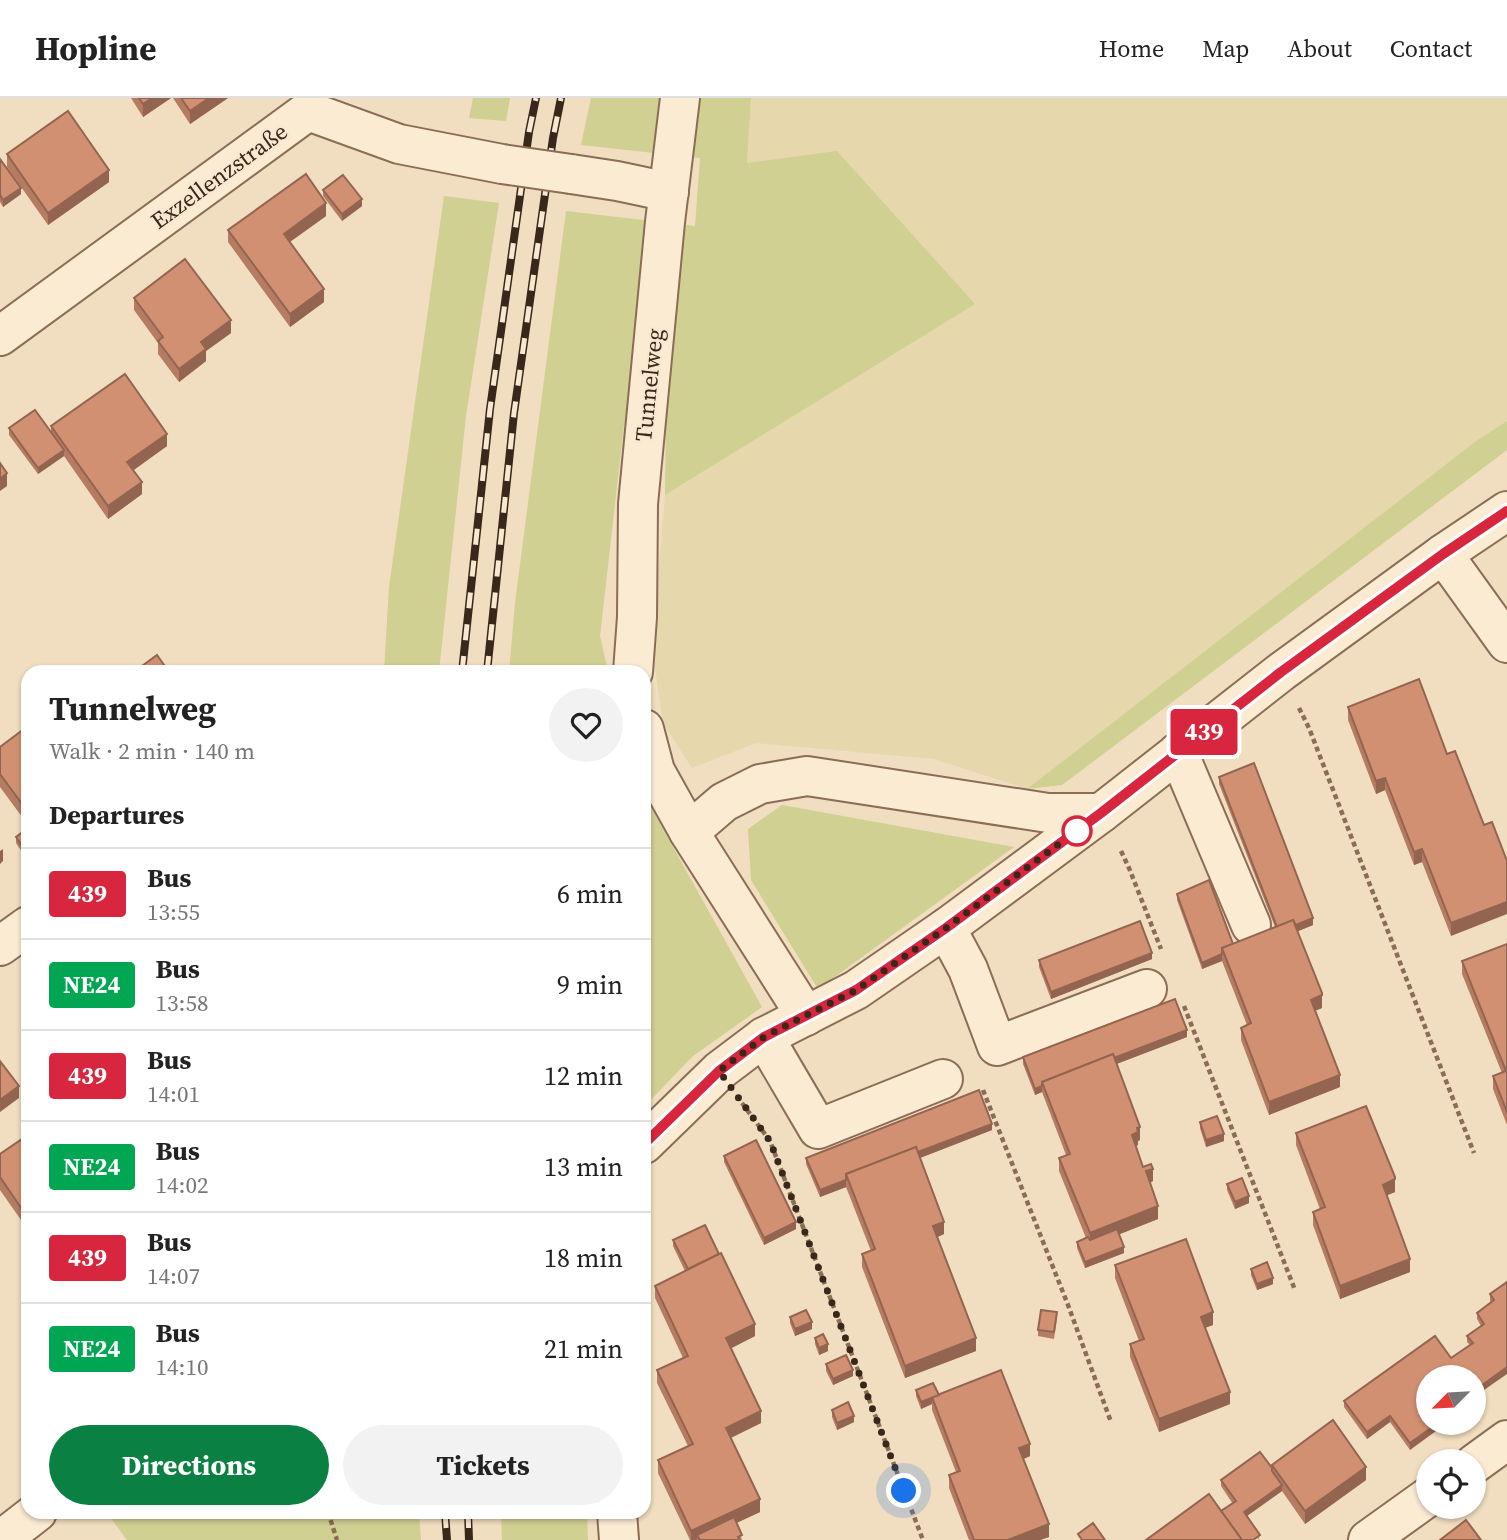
<!DOCTYPE html>
<html lang="en">
<head>
<meta charset="utf-8">
<style>
  :root { --surface:#fff; --page:#f2f2f2; --text:#222; --muted:#767676; --line:#e0e0e0; --accent:#0b8043 }
  body { margin:0; font-family:"Source Serif 4",serif; background:var(--page); color:var(--text); height:100vh; display:flex; flex-direction:column; font-size:26px; white-space:nowrap }
  * { box-sizing:border-box; margin:0 }
  p { font-size:23px; color:var(--muted) }
  .icon { flex:none; width:38px; height:38px; fill:none; stroke:currentColor; stroke-width:2; stroke-linecap:round; stroke-linejoin:round }
  .map { position:relative; flex:1; overflow:hidden }
  .drawer { position:absolute; left:21px; top:567px; width:630px; height:854px; display:flex; flex-direction:column; background:var(--surface); border-radius:21px; box-shadow:0 2px 5px #0004 }
  .drawer>* { flex:none }
  .badge { padding:0 14px; border-radius:5px; font-size:24px; line-height:46px }
  .needle { width:46px; rotate:246deg }
  .tools { position:absolute; left:1416px; top:1267px; display:grid; gap:14px }
  .tools a { display:grid; place-items:center; width:70px; height:70px; border-radius:50%; background:var(--surface); box-shadow:0 2px 5px #0004; font-size:35px }
  .you { position:absolute; width:35px; height:35px; margin:-18px; border:5px solid #fff; border-radius:50%; background:#1a73e8; box-shadow:0 0 0 10px #1a73e833 }
  .map>.badge { position:absolute; translate:-50% -50%; box-shadow:0 0 0 4px #fff }
  h2 { padding:0 28px; font-size:26px; line-height:63px }
  .round { display:grid; place-items:center; flex:none; width:74px; height:74px; border-radius:37px; background:var(--page) }
  .head { display:flex; align-items:center; justify-content:space-between; height:119px; padding:0 28px }
  h1 { font-size:33px; font-weight:700; line-height:52px }
  .primary-button { display:flex; gap:14px; margin-top:auto; padding:14px 28px }
  .primary-button a { flex:1; height:80px; border-radius:42px; background:var(--accent); color:#fff; font-size:28px; font-weight:700; line-height:80px; text-align:center }
  .primary-button a+a { background:var(--page); color:var(--text) }
  ul { padding:0; list-style:none }
  li { display:flex; align-items:center; gap:21px; height:91px; padding:0 28px; border-top:2px solid var(--line) }
  li div { flex:1 }
  li b { display:block; font-size:26px }
  li em { font-style:normal }
  li .badge { min-width:77px; font-weight:700; text-align:center }
  header { display:flex; align-items:center; gap:42px; box-sizing:border-box; height:98px; padding:0 35px; background:var(--surface); border-bottom:2px solid var(--line) }
  header strong { font-size:33px }
  nav { display:flex; gap:38px; margin-inline-start:auto; font-size:24px }
  .map>svg:first-child { display:block }
</style>
</head>
<body>
<header>
<strong>Hopline</strong>
<nav><a>Home</a><a>Map</a><a>About</a><a>Contact</a></nav>
</header>
<div class="map">
<svg width="1507" height="1442" viewBox="0 0 1507 1442">
  <rect width="100%" height="100%" fill="#f1ddbf"/>
  <!-- farmland -->
  <path fill="#e7d7ac" d="M751,0H1507V323L1476,343L1027,691L934,661L756,645L692,670L663,625L652,550L665,397L975,205L747,65Z"/>
  <!-- green -->
  <g fill="#cfd092">
    <path d="M473,0H510L506,23L469,20Z"/>
    <path d="M591,0H751L747,65L837,53L975,206L665,397L666,319L624,327L600,538L608,574H509L515,505L566,113L695,128L700,60L581,47Z"/>
    <path d="M444,98L499,105L466,318L439,574H384L389,489Z"/>
    <path d="M1507,323V352L1062,687L1027,691L1476,343Z"/>
    <path d="M644,697L762,909L693,958L644,1009Z"/>
    <path d="M782,707L1014,749L818,891L751,782L748,731Z"/>
    <path d="M110,1414H419L421,1442H127L108,1416Z"/>
    <path d="M501,1414H587L588,1442H502Z"/>
  </g>
  <g fill="none" stroke-linecap="round" stroke-linejoin="round">
    <defs>
      <g id="minor">
        <path d="M308,13L399,46L502,66"/>
        <path d="M571,76L617,83L669,94"/>
        <path d="M0,238L308,13"/>
        <path d="M1443,456L1507,545"/>
        <path d="M633,574L637,519L638,406L665,124L680,0"/>
        <path d="M644,631L655,673L689,734L806,918"/>
        <path d="M1178,654L1251,827"/>
        <path d="M689,734L724,704L760,686L807,678L1048,715H1101"/>
        <path d="M946,830L968,871L997,948L1147,891"/>
        <path d="M0,848L28,828"/>
        <path d="M764,939L818,1031L943,981"/>
        <path d="M644,1046L719,973L764,939L856,892L946,830L1101,715L1281,574L1443,456L1507,413"/>
        <path d="M1474,1366L1507,1342"/>
        <path d="M617,1414L619,1442"/>
        <path d="M1,1442L37,1414"/>
        <path d="M1368,1442L1428,1399"/>
      </g>
    </defs>
    <!-- minor casing -->
    <use href="#minor" stroke="#8b6d56" stroke-width="42"/>
    <!-- path -->
    <g stroke="#8b6d56" stroke-width="4.5" stroke-dasharray="5 3.5" stroke-linecap="butt">
      <path d="M1299,610L1309,630L1474,1055"/>
      <path d="M1121,753L1129,770L1161,851"/>
      <path d="M1184,908L1295,1192"/>
      <path d="M983,992L1068,1207L1111,1324"/>
      <path d="M742,1005L770,1043L923,1442"/>
      <path d="M328,1414L337,1442"/>
    </g>
    <!-- minor -->
    <use href="#minor" stroke="#fbebd3" stroke-width="38"/>
    <defs>
      <g id="rail">
        <path d="M462,574L490,311L529,34L536,0"/>
        <path d="M487,574L514,315L553,40L561,0"/>
        <path d="M445,1414L447,1442"/>
        <path d="M468,1414L469,1442"/>
      </g>
    </defs>
    <!-- rail casing -->
    <use href="#rail" stroke="#39271c" stroke-width="8"/>
    <!-- rail -->
    <use href="#rail" stroke="#f8e8cf" stroke-width="5" stroke-dasharray="16" stroke-linecap="butt"/>
    <defs>
      <path id="minor-bridge" d="M502,66L571,76"/>
    </defs>
    <!-- minor-bridge casing -->
    <use href="#minor-bridge" stroke="#8b6d56" stroke-width="42" stroke-linecap="butt"/>
    <!-- minor-bridge -->
    <use href="#minor-bridge" stroke="#fbebd3" stroke-width="38"/>
  </g>
  <!-- wall -->
  <g fill="#b57c62">
    <path d="M131,0H171L143,19Z"/>
    <path d="M173,0H228L190,26Z"/>
    <path d="M7,56L109,84L48,127L7,69Z"/>
    <path d="M0,61L21,96L3,109L0,104Z"/>
    <path d="M323,92L362,108L342,123L323,98Z"/>
    <path d="M326,118L290,144L324,204L290,229L228,144V132Z"/>
    <path d="M134,200L231,235L206,253V263L179,284L158,256V245L134,212Z"/>
    <path d="M51,328L167,348L133,372L142,396L108,421L64,358L38,376L9,337V330L51,334Z"/>
    <path d="M1348,609L1447,656L1455,653L1451,838L1422,764L1414,767L1385,692L1376,696L1348,622Z"/>
    <path d="M28,628V727L0,689V649Z"/>
    <path d="M1219,679L1313,827L1298,833L1322,910L1315,913L1340,989L1269,1017L1241,942V930L1247,927L1222,863L1202,871L1177,802V796L1233,846L1275,829L1219,686Z"/>
    <path d="M28,730V763L16,745V739Z"/>
    <path d="M1507,846V1027L1493,991V978L1502,975L1462,876V863Z"/>
    <path d="M1152,861L1051,901L1039,869V862Z"/>
    <path d="M1187,939L1116,966L1140,1042L1138,1043V1047L1136,1048L1143,1069L1153,1083L1150,1085L1158,1121L1119,1136L1124,1155L1085,1170L1077,1150V1144L1086,1140L1059,1073V1060L1066,1057L1042,994L1035,997L1023,966V959Z"/>
    <path d="M1200,1024L1224,1043L1206,1049L1200,1030Z"/>
    <path d="M992,1032L920,1060L944,1136L937,1139L976,1253L905,1280L862,1169V1156L871,1153L846,1089L820,1099L806,1066V1060Z"/>
    <path d="M1296,1035L1395,1094L1387,1097L1410,1174L1340,1201L1313,1127V1114L1320,1111L1296,1047Z"/>
    <path d="M28,1037V1132L0,1092V1056Z"/>
    <path d="M724,1058L796,1131L764,1147L724,1064Z"/>
    <path d="M1227,1086L1249,1105L1235,1111L1227,1092Z"/>
    <path d="M673,1142L755,1238L731,1250L761,1325L731,1340L760,1414L736,1425L742,1442H690L658,1375V1362L688,1348L657,1285V1272L683,1260L655,1200V1188L685,1173L673,1148Z"/>
    <path d="M1115,1167L1213,1227L1205,1230L1230,1306L1159,1334L1130,1259V1246L1139,1243L1115,1180Z"/>
    <path d="M1251,1171L1273,1186L1257,1192L1251,1177Z"/>
    <path d="M1507,1184L1477,1297V1303L1474,1306V1279L1410,1352L1390,1324L1367,1341L1344,1309V1303L1451,1260L1470,1247L1467,1244V1238L1481,1228L1477,1221V1215L1491,1204L1490,1203V1196Z"/>
    <path d="M790,1219L812,1231L795,1238L790,1225Z"/>
    <path d="M1057,1220L1054,1241L1038,1238V1232Z"/>
    <path d="M815,1240L828,1253L819,1257L815,1246Z"/>
    <path d="M826,1266L853,1278L833,1287L826,1273Z"/>
    <path d="M916,1292L939,1297L1030,1358L1023,1361L1049,1439L1040,1442H969L949,1390V1377L956,1374L932,1312V1306L921,1311L916,1298Z"/>
    <path d="M832,1312L854,1324L837,1332L832,1319Z"/>
    <path d="M1272,1367L1366,1382L1305,1426L1282,1393L1247,1418L1260,1442L1221,1413L1233,1406L1221,1388V1382L1272,1370Z"/>
  </g>
  <!-- shaded-wall -->
  <g fill="#936550">
    <path d="M152,0H171L143,19V6Z"/>
    <path d="M209,0H228L190,26V13Z"/>
    <path d="M109,72V84L48,127V115Z"/>
    <path d="M21,90V96L3,109V102Z"/>
    <path d="M362,101V108L342,123V116Z"/>
    <path d="M326,105V118L284,148V136Z"/>
    <path d="M324,191V204L290,229V216Z"/>
    <path d="M231,222V235L206,253V263L179,284V271L201,244Z"/>
    <path d="M167,336V348L127,377V364Z"/>
    <path d="M64,352V358L38,376V370Z"/>
    <path d="M7,375V388L0,393V381Z"/>
    <path d="M142,384V396L108,421V408Z"/>
    <path d="M1385,680V692L1376,696V683Z"/>
    <path d="M3,751V763L0,766V753Z"/>
    <path d="M1422,751V764L1414,767V754Z"/>
    <path d="M1507,804V816L1451,838V825Z"/>
    <path d="M1313,820V827L1279,841V834Z"/>
    <path d="M1152,855V861L1051,901V894Z"/>
    <path d="M1222,856V863L1202,871V865Z"/>
    <path d="M1322,897V910L1311,914V902Z"/>
    <path d="M1187,932V939L1046,993L1044,987Z"/>
    <path d="M1340,977V989L1269,1017V1004Z"/>
    <path d="M19,988V1000L0,1014V1002Z"/>
    <path d="M1042,988V994L1035,997V991Z"/>
    <path d="M992,1026V1032L850,1087L848,1081Z"/>
    <path d="M1140,1029V1042L1138,1043V1047L1132,1049V1037L1137,1030Z"/>
    <path d="M1224,1036V1043L1206,1049V1042Z"/>
    <path d="M1153,1071V1083L1146,1086V1073Z"/>
    <path d="M1395,1081V1094L1383,1099V1087Z"/>
    <path d="M846,1082V1089L820,1099V1092Z"/>
    <path d="M1249,1098V1105L1235,1111V1104Z"/>
    <path d="M1158,1108V1121L1090,1148V1135Z"/>
    <path d="M796,1124V1131L764,1147V1140Z"/>
    <path d="M944,1124V1136L933,1141V1128Z"/>
    <path d="M1124,1149V1155L1085,1170V1164Z"/>
    <path d="M1410,1161V1174L1340,1201V1188Z"/>
    <path d="M1273,1180V1186L1257,1192V1186Z"/>
    <path d="M1213,1214V1227L1201,1231V1219Z"/>
    <path d="M812,1224V1231L795,1238V1231Z"/>
    <path d="M755,1226V1238L726,1253V1240Z"/>
    <path d="M976,1240V1253L905,1280V1268Z"/>
    <path d="M828,1246V1253L819,1257V1250Z"/>
    <path d="M1507,1269V1276L1474,1299V1293Z"/>
    <path d="M853,1272V1278L833,1287V1281Z"/>
    <path d="M1230,1294V1306L1159,1334V1321Z"/>
    <path d="M1477,1297V1303L1474,1306V1300Z"/>
    <path d="M932,1300V1306L921,1311V1304Z"/>
    <path d="M761,1313V1325L726,1342V1330Z"/>
    <path d="M854,1318V1324L837,1332V1325Z"/>
    <path d="M1390,1318V1324L1367,1341V1334Z"/>
    <path d="M1438,1325H1447L1410,1352V1345Z"/>
    <path d="M1030,1346V1358L1019,1363V1350Z"/>
    <path d="M1366,1369V1382L1305,1426V1413Z"/>
    <path d="M1282,1387V1393L1244,1420V1414Z"/>
    <path d="M760,1401V1414L700,1442L697,1437V1442H691V1433Z"/>
    <path d="M1049,1426V1439L1040,1442H1008Z"/>
  </g>
  <!-- building -->
  <g fill="#d29072" stroke="#936550" stroke-width="2">
    <path d="M139,0H152L143,6Z"/>
    <path d="M181,0H209L190,13Z"/>
    <path d="M68,13L109,72L48,115L7,56Z"/>
    <path d="M0,61L21,90L3,102L0,97Z"/>
    <path d="M306,76L326,105L284,136L324,191L290,216L228,132Z"/>
    <path d="M343,77L362,101L342,116L323,92Z"/>
    <path d="M185,161L231,222L201,244L206,251L179,271L158,243L163,239L134,200Z"/>
    <path d="M125,276L167,336L127,364L142,384L108,408L51,328Z"/>
    <path d="M35,312L64,352L38,370L9,330Z"/>
    <path d="M0,365L7,375L0,381Z"/>
    <path d="M157,557L169,574H134Z"/>
    <path d="M1419,581L1447,656L1455,653L1484,727L1492,724L1507,763V804L1451,825L1422,751L1414,754L1385,680L1376,683L1348,609Z"/>
    <path d="M28,628V714L0,676V649Z"/>
    <path d="M1254,665L1313,820L1296,827L1293,822L1277,829L1219,679Z"/>
    <path d="M28,730V756L16,739Z"/>
    <path d="M1209,782L1233,846L1222,850V856L1202,865L1177,796Z"/>
    <path d="M1293,822L1322,895V897L1311,902L1340,977L1269,1004L1241,930L1251,925L1222,850Z"/>
    <path d="M1140,823L1152,855L1051,894L1039,862Z"/>
    <path d="M1507,846V1014L1493,978L1506,973L1462,863Z"/>
    <path d="M1175,901L1187,932L1114,960L1113,956L1042,984V988L1035,991L1023,959Z"/>
    <path d="M1113,956L1140,1029L1137,1030L1138,1034L1132,1037L1143,1069L1151,1066L1153,1071L1146,1073L1158,1108L1090,1135L1059,1060L1070,1056L1042,984Z"/>
    <path d="M0,963L19,988L0,1002Z"/>
    <path d="M979,992L992,1026L918,1054L916,1049L846,1076V1082L820,1092L806,1060Z"/>
    <path d="M1366,1008L1395,1079V1081L1383,1087L1410,1161L1340,1188L1313,1114L1325,1109L1296,1035Z"/>
    <path d="M1217,1018L1224,1036L1206,1042L1200,1024Z"/>
    <path d="M28,1037V1120L0,1079V1056Z"/>
    <path d="M756,1042L796,1124L764,1140L724,1058Z"/>
    <path d="M916,1049L944,1124L933,1128L976,1240L905,1268L862,1156L875,1151L846,1076Z"/>
    <path d="M1242,1080L1249,1098L1235,1104L1227,1086Z"/>
    <path d="M705,1127L719,1156L688,1171L673,1142Z"/>
    <path d="M1117,1131L1124,1149L1085,1164L1077,1144L1088,1139L1090,1142Z"/>
    <path d="M1186,1141L1213,1214L1201,1219L1230,1294L1159,1321L1130,1246L1144,1241L1115,1167Z"/>
    <path d="M721,1155L755,1226L726,1240L761,1313L726,1330L760,1401L691,1433L658,1362L693,1346L657,1272L688,1258L655,1188Z"/>
    <path d="M1267,1164L1273,1180L1257,1186L1251,1171Z"/>
    <path d="M1507,1184V1269L1474,1293L1477,1297L1474,1300V1279H1428V1325H1438L1410,1345L1390,1318L1367,1334L1344,1303L1435,1238L1451,1260L1473,1245L1467,1238L1484,1226L1477,1215L1494,1202L1490,1196Z"/>
    <path d="M806,1212L812,1224L795,1231L790,1219Z"/>
    <path d="M1041,1212L1057,1214L1054,1234L1038,1232Z"/>
    <path d="M823,1236L828,1246L819,1250L815,1240Z"/>
    <path d="M846,1257L853,1272L833,1281L826,1266Z"/>
    <path d="M1001,1272L1030,1346L1019,1350L1049,1426L1008,1442H974L949,1377L960,1373L932,1299Z"/>
    <path d="M933,1285L939,1297L921,1304L916,1292Z"/>
    <path d="M848,1304L854,1318L837,1325L832,1312Z"/>
    <path d="M1333,1322L1366,1369L1305,1413L1272,1367Z"/>
    <path d="M1260,1354L1272,1370V1373L1282,1387L1244,1414L1260,1437L1253,1442H1242L1221,1413L1236,1403L1221,1382Z"/>
    <path d="M1209,1396L1242,1442H1146Z"/>
    <path d="M734,1419L742,1437L738,1439L739,1442H700L697,1437Z"/>
    <path d="M1466,1422L1481,1442H1440Z"/>
    <path d="M1093,1425L1105,1442H1082L1078,1436Z"/>
  </g>
  <g fill="none" stroke-linecap="round" stroke-linejoin="round">
    <defs>
      <path id="line" d="M644,1046L719,973L764,939L856,892L946,830L1101,715L1281,574L1443,456L1507,413"/>
    </defs>
    <!-- line casing -->
    <use href="#line" stroke="#fff" stroke-width="16"/>
    <!-- line -->
    <use href="#line" stroke="#d7263d" stroke-width="10"/>
    <!-- walk -->
    <path stroke="#39271c" stroke-width="7" stroke-dasharray="0 12.6" d="M904,1393L770,1043L719,973L764,939L856,892L946,830L1079,731L1077,733"/>
  </g>
  <!-- markers -->
  <circle fill="#fff" stroke="#d7263d" stroke-width="3.5" cx="1077" cy="733" r="14"/>
  <g text-anchor="middle" stroke-width="5" stroke-linejoin="round" paint-order="stroke">
    <!-- street labels -->
    <g font-size="23" fill="#39271c" stroke="#f8e8cf">
      <text transform="translate(219 78) rotate(-36)" y="8">Exzellenzstraße</text>
      <text transform="translate(649 287) rotate(-84)" y="8">Tunnelweg</text>
    </g>
  </g>
</svg>
<div class="tools">
<a><svg class="needle" viewBox="-14 -14 28 28"><path d="M0-13l5 13h-10z" fill="#e53935"/><path d="M0 13l5-13h-10z" fill="#767676"/></svg></a>
<a><svg class="icon" aria-label="locate" viewBox="0 0 24 24"><circle cx="12" cy="12" r="6"/><path d="M12 2v4M12 18v4M2 12h4M18 12h4"/></svg></a>
</div>
<div class="you" style="left:904px;top:1393px"></div>
<b class="badge" style="left:1204px;top:634px;background:#d7263d;color:#fff">439</b>
<section class="drawer">
<div class="head"><div><h1>Tunnelweg</h1><p>Walk · 2 min · 140 m</p></div><a class="round"><svg class="icon" aria-label="heart" viewBox="0 0 24 24"><path d="M12 20l-8-8c-3-5 5-10 8-4 3-6 11-1 8 4z"/></svg></a></div>
<h2>Departures</h2>
<ul>
<li><span class="badge" style="background:#d7263d;color:#fff">439</span><div><b>Bus</b><p>13:55</p></div><em>6 min</em></li>
<li><span class="badge" style="background:#00a651;color:#fff">NE24</span><div><b>Bus</b><p>13:58</p></div><em>9 min</em></li>
<li><span class="badge" style="background:#d7263d;color:#fff">439</span><div><b>Bus</b><p>14:01</p></div><em>12 min</em></li>
<li><span class="badge" style="background:#00a651;color:#fff">NE24</span><div><b>Bus</b><p>14:02</p></div><em>13 min</em></li>
<li><span class="badge" style="background:#d7263d;color:#fff">439</span><div><b>Bus</b><p>14:07</p></div><em>18 min</em></li>
<li><span class="badge" style="background:#00a651;color:#fff">NE24</span><div><b>Bus</b><p>14:10</p></div><em>21 min</em></li>
</ul>
<div class="primary-button"><a>Directions</a><a>Tickets</a></div>
</section>
</div>
</body>
</html>
